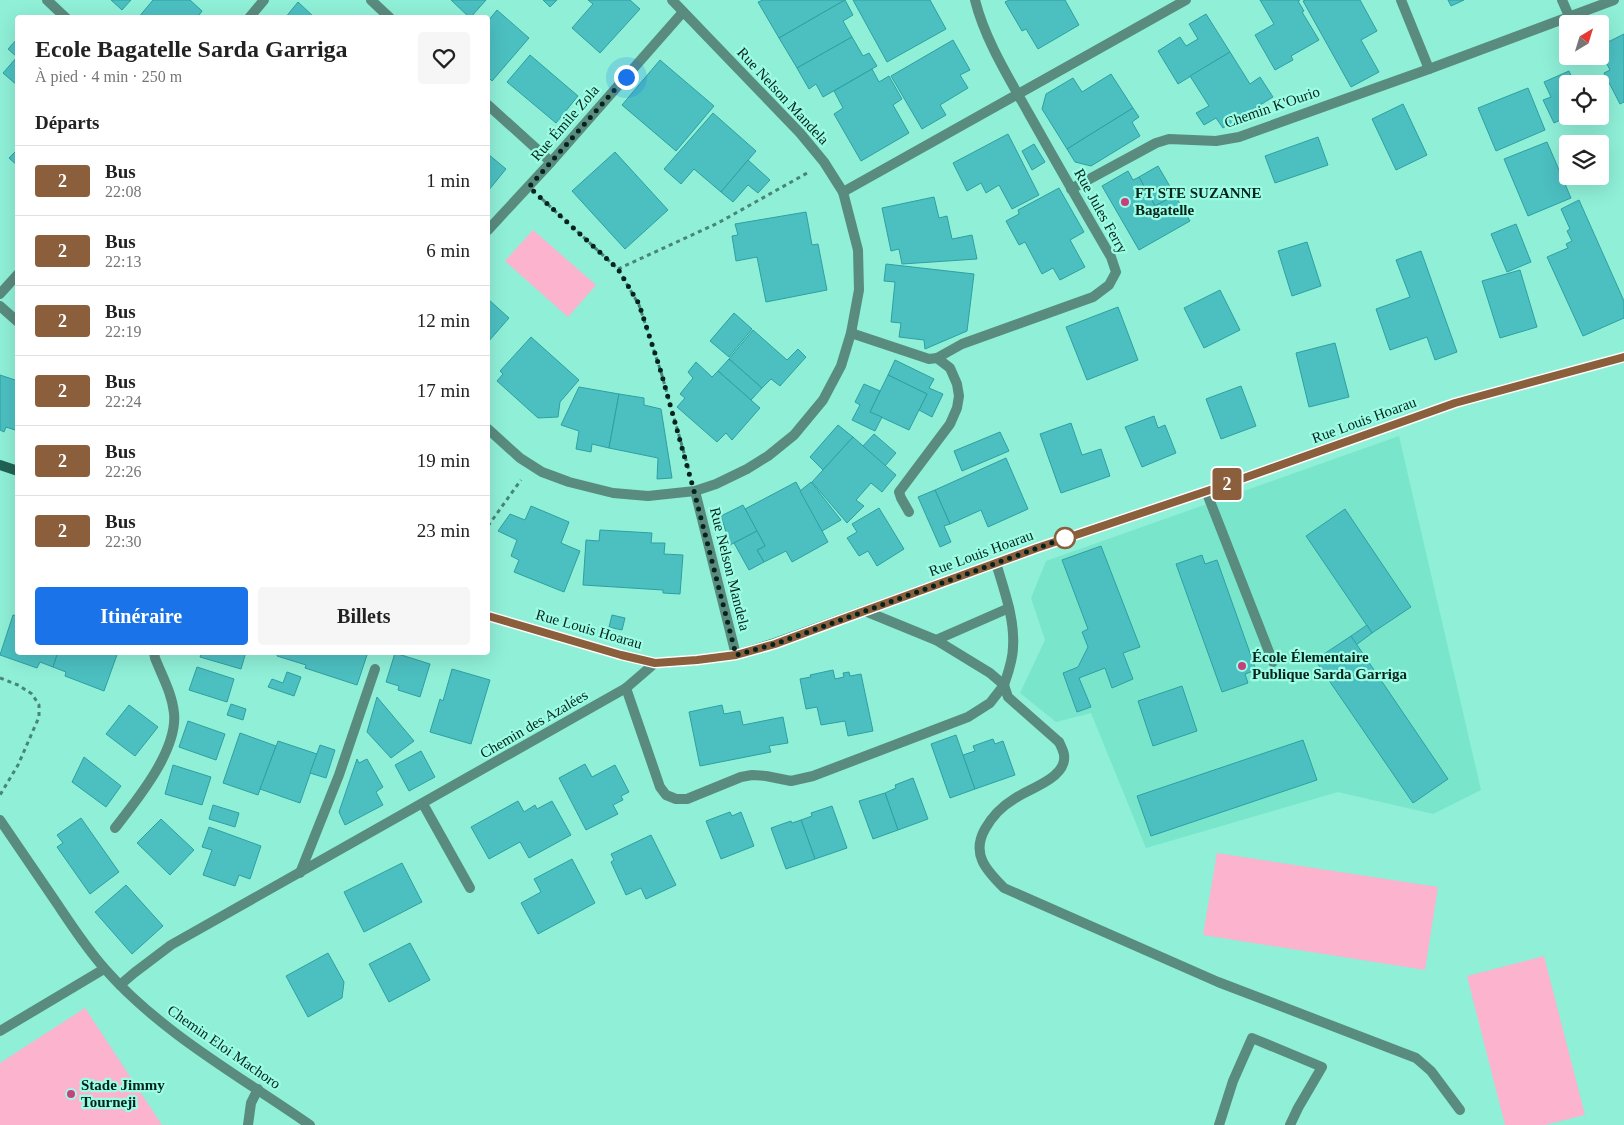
<!DOCTYPE html>
<html lang="fr">
<head>
<meta charset="utf-8">
<style>
  :root { --surface:#fff; --page:#f6f6f6; --text:#222; --muted:#767676; --line:#e0e0e0; --accent:#1a73e8 }
  body { margin:0; font-family:"Times New Roman",serif; background:var(--page); color:var(--text); height:100vh; display:flex; flex-direction:column; font-size:19px; white-space:nowrap }
  * { box-sizing:border-box; margin:0 }
  p { font-size:16px; color:var(--muted) }
  .icon { flex:none; width:28px; height:28px; fill:none; stroke:currentColor; stroke-width:2; stroke-linecap:round; stroke-linejoin:round }
  .map { position:relative; flex:1; overflow:hidden }
  .drawer { position:absolute; left:15px; top:15px; width:475px; height:640px; display:flex; flex-direction:column; background:var(--surface); border-radius:5px; box-shadow:0 5px 20px #0002 }
  .drawer>* { flex:none }
  .badge { padding:0 10px; border-radius:4px; font-size:18px; line-height:32px }
  .needle { width:32px; rotate:38deg }
  .tools { position:absolute; left:1559px; top:15px; display:grid; gap:10px }
  .tools a { display:grid; place-items:center; width:50px; height:50px; border-radius:5px; background:var(--surface); box-shadow:0 5px 20px #0002; font-size:25px }
  .you { position:absolute; width:25px; height:25px; margin:-12px; border:4px solid #fff; border-radius:50%; background:#1a73e8; box-shadow:0 0 0 8px #1a73e833 }
  .map>.badge { position:absolute; translate:-50% -50%; box-shadow:0 0 0 2px #fff }
  h2 { padding:0 20px; font-size:19px; line-height:45px }
  .round { display:grid; place-items:center; flex:none; width:52px; height:52px; border-radius:5px; background:var(--page) }
  .headline { display:flex; align-items:center; justify-content:space-between; height:85px; padding:0 20px }
  h1 { font-size:24px; font-weight:600; line-height:38px }
  .cta { display:flex; gap:10px; margin-top:auto; padding:10px 20px }
  .cta a { flex:1; height:58px; border-radius:5px; background:var(--accent); color:#fff; font-size:20px; font-weight:600; line-height:58px; text-align:center }
  .cta a+a { background:var(--page); color:var(--text) }
  ul { padding:0; list-style:none }
  li { display:flex; align-items:center; gap:15px; height:70px; padding:0 20px; border-top:1px solid var(--line) }
  li div { flex:1 }
  li b { display:block; font-size:19px }
  li em { font-style:normal }
  li .badge { min-width:55px; font-weight:700; text-align:center }
  .map>svg:first-child { display:block }
</style>
</head>
<body>
<div class="map">
<svg width="1624" height="1125" viewBox="0 0 1624 1125">
  <rect width="100%" height="100%" fill="#8fefd7"/>
  <!-- built -->
  <path fill="#79e6cc" d="M1399,436L1481,790L1433,814L1338,792L1146,848L1091,713L1056,722L1020,693L1045,640L1031,598L1046,561Z"/>
  <!-- green -->
  <g fill="#fcb3ce">
    <path d="M533,230L596,285L568,317L505,261Z"/>
    <path d="M1217,853L1438,887L1425,970L1203,935Z"/>
    <path d="M1544,956L1585,1115L1545,1125H1505L1467,976Z"/>
    <path d="M85,1008L162,1125H0V1063Z"/>
  </g>
  <!-- building -->
  <g fill="#4cbfc1" stroke="#2ea0a1">
    <path d="M111,0H131L122,10Z"/>
    <path d="M153,0H190L202,11L197,18H138Z"/>
    <path d="M451,0H486L470,18Z"/>
    <path d="M543,0H557L550,7Z"/>
    <path d="M588,0H630L640,9L600,53L572,28L593,4Z"/>
    <path d="M763,0H845L779,38L758,2Z"/>
    <path d="M845,0L853,15L843,21L852,37L797,68L779,38Z"/>
    <path d="M853,0H930L946,29L887,62Z"/>
    <path d="M1009,0H1065L1079,25L1038,49L1026,29L1022,31L1005,2Z"/>
    <path d="M1260,0H1300L1298,1L1304,11L1302,12L1319,40L1291,56L1293,60L1275,70L1255,35L1274,24Z"/>
    <path d="M1306,0H1360L1377,31L1361,40L1379,72L1351,87L1303,1Z"/>
    <path d="M1448,0H1464L1451,6Z"/>
    <path d="M298,2L315,18H285Z"/>
    <path d="M497,10L529,38L492,81L488,77V21Z"/>
    <path d="M1206,14L1230,52L1178,84L1158,51L1180,37L1186,46L1198,39L1189,24Z"/>
    <path d="M1624,34V102L1620,104L1604,73L1610,70L1600,51V46Z"/>
    <path d="M852,37L863,56L869,53L877,66L823,97L816,84L809,89L797,68Z"/>
    <path d="M18,38V86L3,73L17,57L8,49Z"/>
    <path d="M953,40L970,70L960,75L968,88L940,105L946,115L922,129L891,76Z"/>
    <path d="M1230,52L1250,84L1260,77L1273,97L1223,128L1216,118L1204,125L1196,113L1209,106L1190,76Z"/>
    <path d="M530,55L578,96L556,123L507,82Z"/>
    <path d="M660,60L714,106L676,151L622,105Z"/>
    <path d="M872,69L879,82L889,76L902,99L893,105L909,133L861,161L834,114L843,108L834,91Z"/>
    <path d="M1569,71L1575,84H1568V116H1569L1554,123L1543,100L1551,97L1544,82Z"/>
    <path d="M1111,74L1133,108L1067,149L1042,109L1046,94L1073,78L1082,92Z"/>
    <path d="M1528,88L1545,130L1496,151L1478,108Z"/>
    <path d="M1403,104L1427,155L1396,170L1372,119Z"/>
    <path d="M1133,108L1139,117L1132,122L1140,136L1091,166L1075,162L1067,149Z"/>
    <path d="M713,113L756,151L721,192L694,169L681,184L664,169Z"/>
    <path d="M1008,134L1039,195L1012,209L999,185L986,193L981,183L967,191L953,163Z"/>
    <path d="M1318,137L1328,165L1275,183L1265,156Z"/>
    <path d="M1547,142L1571,198L1528,216L1504,159Z"/>
    <path d="M1034,144L1045,162L1032,170L1022,151Z"/>
    <path d="M18,149V166L9,158Z"/>
    <path d="M615,152L668,210L625,249L572,191Z"/>
    <path d="M488,154L506,169L488,191Z"/>
    <path d="M748,160L770,180L758,193L748,185L733,202L721,192Z"/>
    <path d="M1158,166L1175,195L1155,206L1139,177Z"/>
    <path d="M1128,171L1133,180L1139,177L1155,206L1175,195L1190,221L1139,250L1102,186Z"/>
    <path d="M1059,188L1084,232L1070,240L1085,267L1060,280L1053,268L1042,274L1025,242L1019,245L1006,221L1019,214L1018,210Z"/>
    <path d="M934,197L939,218L947,216L952,239L972,235L977,259L902,264L899,249L891,251L882,208Z"/>
    <path d="M1579,200L1624,301V318L1583,336L1547,257L1568,248L1566,244L1572,241L1567,231L1570,229L1561,209Z"/>
    <path d="M806,212L812,245L818,244L827,290L766,302L757,257L736,261L732,236L738,235L735,224Z"/>
    <path d="M1516,224L1531,262L1507,272L1491,234Z"/>
    <path d="M1307,242L1321,286L1292,296L1278,251Z"/>
    <path d="M1421,251L1457,352L1435,360L1427,337L1390,350L1376,309L1410,297L1396,260Z"/>
    <path d="M886,264L974,274L967,331L925,349L924,340L899,337L901,323L891,322L895,282L884,281Z"/>
    <path d="M1520,270L1537,327L1500,338L1482,281Z"/>
    <path d="M1220,290L1240,330L1204,348L1184,308Z"/>
    <path d="M488,299L509,318L488,342Z"/>
    <path d="M1118,307L1138,360L1087,380L1066,327Z"/>
    <path d="M734,313L752,329L729,357L710,341Z"/>
    <path d="M753,330L787,360L798,349L806,357L780,386L771,379L762,388L729,359Z"/>
    <path d="M531,337L579,380L560,402L558,417L538,418L497,381L503,374L500,371Z"/>
    <path d="M1335,343L1349,397L1309,407L1296,353Z"/>
    <path d="M729,359L762,388L751,400L718,371Z"/>
    <path d="M895,360L934,379L929,388L943,394L932,417L919,410L927,394L888,375Z"/>
    <path d="M696,362L712,377L718,371L760,408L732,440L726,433L717,442L677,407L685,398L680,394L693,378L688,372Z"/>
    <path d="M0,375L18,381V431L6,427L4,432L0,430Z"/>
    <path d="M888,375L927,394L909,430L870,412Z"/>
    <path d="M864,384L880,391L870,412L882,417L875,431L852,420L860,405L855,402Z"/>
    <path d="M1241,386L1256,426L1221,439L1206,399Z"/>
    <path d="M579,387L619,394L609,448L592,444L591,452L576,449L579,431L561,425Z"/>
    <path d="M619,394L644,398V405L661,409L672,478L657,479L658,458L609,448Z"/>
    <path d="M1154,416L1158,428L1165,425L1176,453L1142,467L1125,427Z"/>
    <path d="M1071,423L1082,455L1101,449L1110,476L1061,493L1040,434Z"/>
    <path d="M838,425L853,437L823,470L810,457Z"/>
    <path d="M1000,432L1009,451L962,471L954,451Z"/>
    <path d="M874,434L896,453L885,466L863,446Z"/>
    <path d="M853,437L896,475L882,492L871,483L856,500L864,506L847,523L812,482Z"/>
    <path d="M1006,458L1028,509L988,527L981,510L950,524L935,490Z"/>
    <path d="M796,482L828,542L792,562L786,551L764,562L757,550L765,546L745,509Z"/>
    <path d="M811,482L841,520L822,531L800,491Z"/>
    <path d="M935,490L950,524L944,526L951,542L940,547L918,497Z"/>
    <path d="M743,505L757,531L730,545L721,516Z"/>
    <path d="M531,506L569,522L561,543L580,551L564,592L514,572L519,560L511,556L517,540L498,531L510,514L525,520Z"/>
    <path d="M879,508L904,549L877,566L868,551L859,556L847,538L857,532L852,524Z"/>
    <path d="M1345,509L1411,607L1372,633L1306,536Z"/>
    <path d="M600,530L652,533L651,543H665L664,554L683,555L680,594L663,593V590L583,585L586,540L599,541Z"/>
    <path d="M757,531L765,546L757,550L764,562L749,570L734,543Z"/>
    <path d="M1101,546L1140,647L1123,653L1133,679L1112,688L1105,668L1079,678L1091,707L1077,712L1063,673L1078,667L1088,647L1082,632L1088,629L1062,560Z"/>
    <path d="M1202,555L1205,564L1217,560L1256,670L1245,674L1248,683L1222,692L1176,564Z"/>
    <path d="M13,615L18,616V652H58L53,667L40,662L37,668L0,655Z"/>
    <path d="M612,615L625,618L622,630L609,627Z"/>
    <path d="M1367,625L1372,633L1356,645L1351,636Z"/>
    <path d="M1351,636L1448,779L1413,803L1315,660Z"/>
    <path d="M58,652H118L104,691L65,676L66,672L53,667Z"/>
    <path d="M202,652H246L241,669L200,657Z"/>
    <path d="M278,652H368L357,685L305,668L306,665L277,656Z"/>
    <path d="M395,653L430,664L420,697L398,690L399,686L386,682Z"/>
    <path d="M197,667L234,679L227,702L189,690Z"/>
    <path d="M452,669L490,680L471,744L430,732L440,699L443,701Z"/>
    <path d="M833,670L835,679L844,677L843,673L849,672L850,676L861,674L873,731L848,736L845,721L821,725L817,707L806,709L800,679L811,677L810,675Z"/>
    <path d="M287,672L301,677L294,696L268,687L272,679L283,683Z"/>
    <path d="M1182,686L1197,731L1153,746L1138,701Z"/>
    <path d="M377,697L414,741L391,758L367,732Z"/>
    <path d="M231,704L246,709L243,720L227,715Z"/>
    <path d="M129,705L158,727L135,756L106,734Z"/>
    <path d="M722,705L724,714L740,711L743,725L783,717L788,743L769,746L771,752L700,766L689,712Z"/>
    <path d="M188,721L225,734L216,760L179,747Z"/>
    <path d="M240,733L276,746L258,795L223,783Z"/>
    <path d="M956,735L975,789L950,798L931,744Z"/>
    <path d="M993,739L995,744L1003,741L1015,775L975,789L963,755L975,751L973,746Z"/>
    <path d="M1303,740L1317,780L1151,836L1137,796Z"/>
    <path d="M278,741L317,754L300,803L260,789Z"/>
    <path d="M320,745L335,750L326,778L310,773Z"/>
    <path d="M421,751L435,777L409,791L395,765Z"/>
    <path d="M84,757L121,786L106,807L72,782Z"/>
    <path d="M357,759L359,763L367,759L383,787L376,792L383,805L345,825L339,812Z"/>
    <path d="M585,764L592,777L615,765L629,792L621,796L623,800L613,805L618,814L586,830L559,778Z"/>
    <path d="M173,765L211,777L202,805L165,794Z"/>
    <path d="M913,778L928,819L898,830L885,793L896,788L895,785Z"/>
    <path d="M885,793L898,830L873,839L859,801Z"/>
    <path d="M518,801L524,812L535,805L537,809L552,801L571,835L529,858L520,842L489,859L471,827Z"/>
    <path d="M213,805L239,813L235,827L209,819Z"/>
    <path d="M832,806L847,848L815,859L801,820L812,816L811,813Z"/>
    <path d="M730,812L732,816L741,812L754,846L721,859L706,821Z"/>
    <path d="M81,818L119,872L90,894L57,847L63,843L57,835Z"/>
    <path d="M161,819L194,850L170,875L137,843Z"/>
    <path d="M801,820L815,859L786,869L771,828L791,821L792,823Z"/>
    <path d="M209,827L261,846L250,879L239,875L235,886L203,875L212,850L202,847Z"/>
    <path d="M651,835L676,885L646,899L641,888L626,895L611,862L614,860L611,854Z"/>
    <path d="M572,859L595,903L538,934L521,903L541,892L534,879Z"/>
    <path d="M402,863L422,902L364,932L344,892Z"/>
    <path d="M126,885L163,926L132,954L95,912Z"/>
    <path d="M410,943L430,980L389,1002L369,964Z"/>
    <path d="M328,953L344,982L342,998L308,1017L286,976Z"/>
  </g>
  <g fill="none" stroke-linecap="round" stroke-linejoin="round">
    <!-- path -->
    <g stroke="#478576" stroke-width="3" stroke-dasharray="4 4" stroke-linecap="butt">
      <path d="M542,199L618,269L639,305L661,372L690,474"/>
      <path d="M618,269L718,223L809,172"/>
      <path d="M488,526L521,480"/>
      <path d="M0,678L18,685L32,694L39,705V717L18,765L0,795"/>
    </g>
    <!-- lane -->
    <g stroke="#598b7e" stroke-width="10">
      <path d="M1206,491L1273,662"/>
      <path d="M996,563C1004,590 1015,619 1013,647C1013,660 1008,673 1004,685"/>
      <path d="M865,611L936,640L990,673L1004,685L1008,697L1059,742"/>
      <path d="M936,640L1009,608"/>
      <path d="M248,1125L251,1103L258,1089"/>
      <path d="M1219,1125L1233,1081L1252,1038L1322,1067L1298,1108L1290,1125"/>
    </g>
    <!-- street -->
    <g stroke="#598b7e" stroke-width="10">
      <path d="M47,0L66,18"/>
      <path d="M371,0L390,18"/>
      <path d="M1401,0L1429,69"/>
      <path d="M1562,0L1569,16"/>
      <path d="M249,18L264,0"/>
      <path d="M488,105L551,162"/>
      <path d="M1071,189L1156,143L1169,139L1216,141L1239,137L1429,69L1614,0"/>
      <path d="M843,192L1186,0"/>
      <path d="M488,230L551,162L683,12"/>
      <path d="M0,294L18,274"/>
      <path d="M0,306L18,322"/>
      <path d="M851,333L929,359L937,358L962,344L1093,297L1109,285L1116,272L1111,257C1083,209 1056,162 1029,114C1009,78 985,40 975,0"/>
      <path d="M488,429L520,458L542,472L569,482L613,493L648,496L695,491L716,484L747,469L768,456L794,435L823,400L841,366L851,333L859,290L858,250L843,192L824,162L800,133L672,0"/>
      <path d="M695,491L736,655"/>
      <path d="M909,512L901,498L899,492L950,424L957,408L959,396L957,384L950,368L937,358"/>
      <path d="M626,688L660,787L666,795L676,799H687L741,777L752,775L766,776L791,781L813,776L968,717L990,703L1004,685"/>
      <path d="M1059,742C1063,750 1066,756 1063,764C1058,780 1027,790 1014,799C1001,807 993,815 985,829C971,854 986,870 1004,888L1218,982L1416,1058L1431,1071L1460,1110"/>
      <path d="M423,804L470,888"/>
      <path d="M0,820C19,848 38,876 58,905C72,926 87,949 105,969C160,1032 241,1077 310,1125"/>
      <path d="M115,828C137,800 178,750 174,713C172,693 162,676 155,658L154,652"/>
      <path d="M300,873L339,775L375,669"/>
      <path d="M120,985L134,973L171,945L626,688L655,663"/>
      <path d="M0,1031L104,969"/>
    </g>
    <!-- secondary -->
    <g stroke="#216254" stroke-width="10">
      <path d="M0,465L18,471"/>
      <path d="M488,616L621,655L655,663L697,660L736,655L775,643L1037,548L1225,485L1455,403L1624,357"/>
    </g>
  </g>
  <g fill="none" stroke-linecap="round" stroke-linejoin="round">
    <defs>
      <path id="line" d="M488,616L621,655L655,663L697,660L736,655L775,644L829,624L1037,548L1216,488L1455,403L1624,357"/>
    </defs>
    <!-- line casing -->
    <use href="#line" stroke="#fff" stroke-width="11"/>
    <!-- line -->
    <use href="#line" stroke="#8b5e3c" stroke-width="8"/>
    <!-- walk -->
    <path stroke="#04231c" stroke-width="5" stroke-dasharray="0 9" d="M626,77L529,187L618,269L639,304L661,372L694,491L736,655L775,644L1065,538"/>
  </g>
  <!-- markers -->
  <g fill="#c7407e" stroke="#9cfde4" stroke-width="2">
    <circle cx="1125" cy="202" r="5"/>
    <circle cx="1242" cy="666" r="5"/>
    <circle cx="71" cy="1094" r="5"/>
  </g>
  <circle fill="#fff" stroke="#8b5e3c" stroke-width="2.5" cx="1065" cy="538" r="10"/>
  <g text-anchor="middle" stroke-width="4.5" stroke-linejoin="round" paint-order="stroke">
    <!-- street labels -->
    <g font-size="15" fill="#04231c" stroke="#9cfde4">
      <text transform="translate(783 96) rotate(47)" y="5">Rue Nelson Mandela</text>
      <text transform="translate(1272 107) rotate(-19)" y="5">Chemin K'Ourio</text>
      <text transform="translate(565 123) rotate(-49)" y="5">Rue Émile Zola</text>
      <text transform="translate(1101 211) rotate(61)" y="5">Rue Jules Ferry</text>
      <text transform="translate(1364 420) rotate(-20)" y="5">Rue Louis Hoarau</text>
      <text transform="translate(981 553) rotate(-20)" y="5">Rue Louis Hoarau</text>
      <text transform="translate(730 569) rotate(76)" y="5">Rue Nelson Mandela</text>
      <text transform="translate(589 629) rotate(16)" y="5">Rue Louis Hoarau</text>
      <text transform="translate(534 724) rotate(-30)" y="5">Chemin des Azalées</text>
      <text transform="translate(224 1047) rotate(35)" y="5">Chemin Eloi Machoro</text>
    </g>
    <!-- poi labels -->
    <g font-size="15" font-weight="bold" fill="#04231c" stroke="#9cfde4" text-anchor="start">
      <text x="1135" y="198">FT STE SUZANNE<tspan x="1135" dy="17">Bagatelle</tspan></text>
      <text x="1252" y="662">École Élementaire<tspan x="1252" dy="17">Publique Sarda Garriga</tspan></text>
      <text x="81" y="1090">Stade Jimmy<tspan x="81" dy="17">Tourneji</tspan></text>
    </g>
  </g>
</svg>
<div class="tools">
<a><svg class="needle" viewBox="-14 -14 28 28"><path d="M0-13l5 13h-10z" fill="#e53935"/><path d="M0 13l5-13h-10z" fill="#767676"/></svg></a>
<a><svg class="icon" aria-label="locate" viewBox="0 0 24 24"><circle cx="12" cy="12" r="6"/><path d="M12 2v4M12 18v4M2 12h4M18 12h4"/></svg></a>
<a><svg class="icon" aria-label="layers" viewBox="0 0 24 24"><path d="M12 4l9 5-9 5-9-5zM3 14l9 5 9-5"/></svg></a>
</div>
<div class="you" style="left:626px;top:77px"></div>
<b class="badge" style="left:1227px;top:484px;background:#8b5e3c;color:#fff">2</b>
<section class="drawer">
<div class="headline"><div><h1>Ecole Bagatelle Sarda Garriga</h1><p>À pied · 4 min · 250 m</p></div><a class="round"><svg class="icon" aria-label="heart" viewBox="0 0 24 24"><path d="M12 20l-8-8c-3-5 5-10 8-4 3-6 11-1 8 4z"/></svg></a></div>
<h2>Départs</h2>
<ul>
<li><span class="badge" style="background:#8b5e3c;color:#fff">2</span><div><b>Bus</b><p>22:08</p></div><em>1 min</em></li>
<li><span class="badge" style="background:#8b5e3c;color:#fff">2</span><div><b>Bus</b><p>22:13</p></div><em>6 min</em></li>
<li><span class="badge" style="background:#8b5e3c;color:#fff">2</span><div><b>Bus</b><p>22:19</p></div><em>12 min</em></li>
<li><span class="badge" style="background:#8b5e3c;color:#fff">2</span><div><b>Bus</b><p>22:24</p></div><em>17 min</em></li>
<li><span class="badge" style="background:#8b5e3c;color:#fff">2</span><div><b>Bus</b><p>22:26</p></div><em>19 min</em></li>
<li><span class="badge" style="background:#8b5e3c;color:#fff">2</span><div><b>Bus</b><p>22:30</p></div><em>23 min</em></li>
</ul>
<div class="cta"><a>Itinéraire</a><a>Billets</a></div>
</section>
</div>
</body>
</html>
